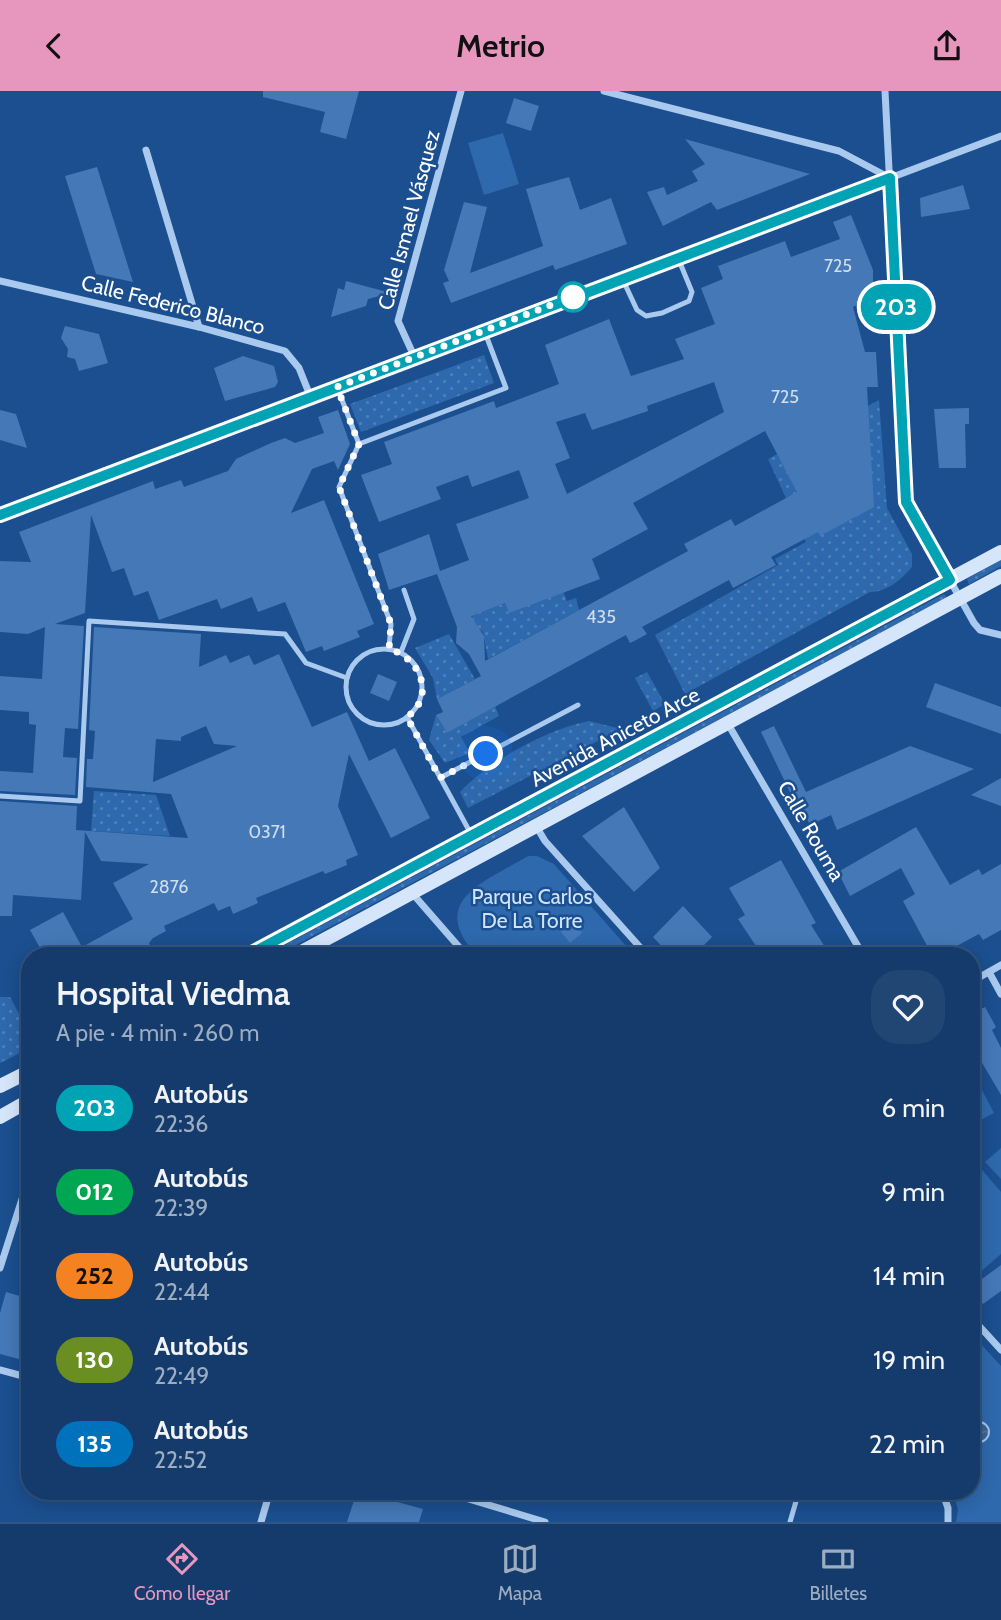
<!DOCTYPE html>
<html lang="es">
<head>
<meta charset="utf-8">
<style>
  :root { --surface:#143b6b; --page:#214673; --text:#f1f3f6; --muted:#9dadc1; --line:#33557e; --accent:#e797bd }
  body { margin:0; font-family:Cabin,sans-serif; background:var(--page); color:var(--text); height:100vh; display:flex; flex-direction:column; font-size:26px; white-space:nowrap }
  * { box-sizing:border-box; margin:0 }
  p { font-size:23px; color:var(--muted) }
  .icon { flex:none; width:38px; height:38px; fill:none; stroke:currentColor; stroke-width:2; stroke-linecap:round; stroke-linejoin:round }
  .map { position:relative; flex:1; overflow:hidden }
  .sheet { position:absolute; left:21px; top:856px; width:959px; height:553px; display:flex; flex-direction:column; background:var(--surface); border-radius:28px; box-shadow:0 4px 18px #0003,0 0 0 2px var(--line) }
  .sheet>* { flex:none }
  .badge { padding:0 14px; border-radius:23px; font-size:24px; line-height:46px }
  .you { position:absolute; width:35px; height:35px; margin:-18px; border:5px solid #fff; border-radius:50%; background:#1a73e8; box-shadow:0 0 0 10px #1a73e833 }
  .map>.badge { position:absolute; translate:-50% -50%; box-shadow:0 0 0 4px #fff }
  .round { display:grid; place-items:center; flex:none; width:74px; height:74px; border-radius:28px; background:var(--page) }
  .head { display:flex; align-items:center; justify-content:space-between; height:119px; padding:0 35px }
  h1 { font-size:33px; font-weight:600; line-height:52px }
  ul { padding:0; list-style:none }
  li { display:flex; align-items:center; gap:21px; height:84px; padding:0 35px }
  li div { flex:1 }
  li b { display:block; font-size:26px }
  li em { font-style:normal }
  li .badge { min-width:77px; font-weight:700; text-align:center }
  header { display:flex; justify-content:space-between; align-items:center; height:91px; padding:0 35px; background:var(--accent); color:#111; font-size:32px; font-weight:600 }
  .tabs { display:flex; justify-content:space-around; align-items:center; height:98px; border-top:2px solid var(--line); background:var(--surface); font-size:19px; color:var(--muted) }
  .tabs a { display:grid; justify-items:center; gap:4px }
  .tabs .on { color:var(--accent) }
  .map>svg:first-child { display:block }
</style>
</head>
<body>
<header><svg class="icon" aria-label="back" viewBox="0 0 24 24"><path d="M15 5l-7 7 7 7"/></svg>Metrio<svg class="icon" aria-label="share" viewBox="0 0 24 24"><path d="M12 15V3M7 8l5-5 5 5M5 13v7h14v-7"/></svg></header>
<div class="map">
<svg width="1001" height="1431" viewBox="0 0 1001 1431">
  <defs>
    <pattern id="grass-dots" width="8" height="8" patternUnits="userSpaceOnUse" patternTransform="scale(1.75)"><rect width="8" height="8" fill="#2e69ad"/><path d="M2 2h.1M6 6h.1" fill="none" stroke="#4d80b9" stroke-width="1.8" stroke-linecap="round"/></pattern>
    <pattern id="water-ripples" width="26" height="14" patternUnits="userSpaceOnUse" patternTransform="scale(1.75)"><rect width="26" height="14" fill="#3c6290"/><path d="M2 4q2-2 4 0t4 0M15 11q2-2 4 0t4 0" fill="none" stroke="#597aa1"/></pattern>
  </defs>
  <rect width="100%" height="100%" fill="#1b4f8f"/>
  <!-- grass -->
  <g fill="url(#grass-dots)">
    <path d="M484,264L494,292L361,341L350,313Z"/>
    <path d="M879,309L887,417L912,463V476C902,488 887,501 870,501L685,603L655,544L778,474L775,468L806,451L768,368Z"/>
    <path d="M1001,469V475L969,493L967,488Z"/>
    <path d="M560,492L567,510L576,507L579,519L488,568L483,541L473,533L472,524L505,512L509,522Z"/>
    <path d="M944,503L947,507L277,864H266Z"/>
    <path d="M449,543L475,588L437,608L433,587L415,557Z"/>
    <path d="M647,581L665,613L653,620L635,587Z"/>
    <path d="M495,615L499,625L461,646L470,662L445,672L429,649L436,624L447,642Z"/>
    <path d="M589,630L621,638L468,717L460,701C489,670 547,638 589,630Z"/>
    <path d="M94,700L156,704L170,745L91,740Z"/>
    <path d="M0,906H10L30,943V957L0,972Z"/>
  </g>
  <!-- park -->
  <g fill="#2e69ad">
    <path d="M503,42L519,93L484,104L468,52Z"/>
    <path d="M528,765H537L554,773L634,864H476C427,809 485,791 528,765Z"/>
    <path d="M971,978L994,1022L971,1034Z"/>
    <path d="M1001,1057V1088L985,1071Z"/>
    <path d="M977,1073L1001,1101V1163L971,1189V1079Z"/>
    <path d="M971,1242L1001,1275V1431H956L958,1418L952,1400H971Z"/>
  </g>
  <!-- water -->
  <circle fill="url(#water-ripples)" stroke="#9cc4f0" stroke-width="2" cx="979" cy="1341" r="10"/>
  <!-- building -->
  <g fill="#4478b7" fill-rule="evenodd">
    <path d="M263,0H359L346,48L320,41L325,21L263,6Z"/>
    <path d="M514,7L539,15L531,40L506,32Z"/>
    <path d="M685,48L810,83L717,119L711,111L663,135L647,101L664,96L667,104L698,90L692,80L705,73Z"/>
    <path d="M97,76L133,191L96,183L65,85Z"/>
    <path d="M569,86L580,119L611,107L627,153L555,179L553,174L451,212L443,192L449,190L444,179L464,111L487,116L470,182L543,155L526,98Z"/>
    <path d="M963,94L970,118L921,126L920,107Z"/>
    <path d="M851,124L873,179V206L853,216L865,261H876L878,296H867L874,416L820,445L818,441L771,466L776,474L733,497L729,489L642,536L647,543L638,548L630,552L626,544L447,642L436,624L443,621L437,608L481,585L469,563L456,552L457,536L437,483L389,499L378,463L429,443L440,480L469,469L456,433L529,407L519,379L472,396L468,384L436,396L441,408L379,431L361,384L392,373L384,351L494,310L496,317L559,293L545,254L609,228L631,285L684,268L675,248L715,233L701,197L723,188L718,175L785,150L791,166L840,148L833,131ZM714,291L724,321L567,403L555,373L570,367L556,331L585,322L592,339L648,320L647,315ZM765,340L797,401L735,435L731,428L684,453L688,460L485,570L484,545L471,525L505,512L509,522L600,488L592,468L648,438L633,412Z"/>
    <path d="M346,190L391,202L368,208L366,215L331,226L338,197L344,199Z"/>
    <path d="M65,235L99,243L108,272L79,280L75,268L67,266L68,258L61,247Z"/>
    <path d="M243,265L274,275L278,291L275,296L225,310L214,277Z"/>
    <path d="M969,317V333H965L966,377H939L934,318Z"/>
    <path d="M0,319L16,323L27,357L0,349Z"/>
    <path d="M338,319L350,353L338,379L334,370L312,378L291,422L324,409L374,533L357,540L360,546L324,560L322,555L306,561L285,511L258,521L252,506L221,518L217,508L159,529L148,500L134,505L124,477L112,481L91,424L85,522L55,533L84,535L78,638L65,637L63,666L77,667L75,704L0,700V680L33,682L36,634L29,633V621L0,619V585L42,588L45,536L28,543L0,541V470L31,471L19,441L153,390L155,398L181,389L184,396L228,380L236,368L271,352L285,347L295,352L324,342L318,326Z"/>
    <path d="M94,536L201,543L199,576L226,564L230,572L249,564L254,574L279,563L312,636L347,621L369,670L395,657L430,727L391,747L349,663L338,715L358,764L346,769L347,774L325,783L323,780L256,807L258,812L233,823L230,815L218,820L214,812L164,835L166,840L153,847L149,852L151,856L136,864H44L30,839L63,821L82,856L133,828L113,792L149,773L101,770L85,741L81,809L13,804L12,825H0V710L77,715L76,739L188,747L171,703L86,696L87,668H93L95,640L89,639ZM206,635L214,653L237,655L153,691L156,648L181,650V646Z"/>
    <path d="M378,583L397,591L389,610L370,602Z"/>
    <path d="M935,592L1001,616V643L926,616Z"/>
    <path d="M774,635L806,701L910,655L974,678L837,739L831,724L810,734L803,720L800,722L761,641Z"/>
    <path d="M1001,687V715L971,704Z"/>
    <path d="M624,716L660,777L634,801L582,745Z"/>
    <path d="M916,736L950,794L979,778L982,784L1001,773V839L983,849L979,843L940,864H932L903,810L915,803L901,777L850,805L838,781Z"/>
    <path d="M781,769L816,832L811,834L830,864H762L738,828L745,824L729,797Z"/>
    <path d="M683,815L712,846L694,864H670L653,846Z"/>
    <path d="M569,828L582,842L570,852L558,837Z"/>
    <path d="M985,916L996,936L992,939L1001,957V1004L971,953V923Z"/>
    <path d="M1001,1174V1200L983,1213L971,1196Z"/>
    <path d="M6,1201L30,1208V1271L0,1263V1222Z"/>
    <path d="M357,1400L423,1418L419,1431H347Z"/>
  </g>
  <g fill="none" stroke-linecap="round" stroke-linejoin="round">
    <!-- service -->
    <g stroke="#a9c9ee" stroke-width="5">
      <path d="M622,187L637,219L646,225L662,222L689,210L692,201L678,167"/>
      <path d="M337,296L359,353L506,297L484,239"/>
      <path d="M359,353L339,396L391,533L389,557"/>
      <circle cx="384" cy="596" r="38"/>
      <path d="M401,561L414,528L404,499"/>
      <path d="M407,626L471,743"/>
      <path d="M440,687L578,614"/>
      <path d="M0,705L80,710L89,530L285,543L306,572L347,587"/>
      <path d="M790,1431L799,1400"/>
    </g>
    <!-- minor -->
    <g stroke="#a9c9ee" stroke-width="7">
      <path d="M604,0L839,60L890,87"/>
      <path d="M885,0L906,411L974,532L980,539L1001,544"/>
      <path d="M146,59L199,236"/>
      <path d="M0,190L199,236L285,260L299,277L311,307"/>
      <path d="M414,265L398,230L461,0"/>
      <path d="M0,424L1001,45"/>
      <path d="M728,633L863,864"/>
      <path d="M536,735L545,750L647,864"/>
      <path d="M412,802L466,864"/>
      <path d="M989,881L1001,903"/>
      <path d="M971,891L1001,874"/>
      <path d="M0,1177L30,1083"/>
      <path d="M971,1226L1001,1259"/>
      <path d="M0,1279L30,1287"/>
      <path d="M442,1400L545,1431"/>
      <path d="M942,1400L948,1417V1431"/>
      <path d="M261,1431L270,1400"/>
    </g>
    <!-- secondary -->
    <g stroke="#d6e6fa" stroke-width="14">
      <path d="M248,864L1001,461"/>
      <path d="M296,864L1001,485"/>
      <path d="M0,995L30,980"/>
      <path d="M0,1026L30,1009"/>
    </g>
  </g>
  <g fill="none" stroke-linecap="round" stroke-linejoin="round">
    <defs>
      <path id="line" d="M0,424L890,87L906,411L950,489L248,864"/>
    </defs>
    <!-- line casing -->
    <use href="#line" stroke="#fff" stroke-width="16"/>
    <!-- line -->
    <use href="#line" stroke="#00a3b4" stroke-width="10"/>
    <!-- walk -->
    <path stroke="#fff" stroke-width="7" stroke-dasharray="0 12.6" d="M486,663L440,687L407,626C437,604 419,566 389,558L391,533L339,396L359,353L337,296L577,204L573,206"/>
  </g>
  <!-- markers -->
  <circle fill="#fff" stroke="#00a3b4" stroke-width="3.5" cx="573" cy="206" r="14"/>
  <g text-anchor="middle" stroke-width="5" stroke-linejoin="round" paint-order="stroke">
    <!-- number labels -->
    <g font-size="18" fill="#d0dded">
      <text x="838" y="181">725</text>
      <text x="785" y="312">725</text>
      <text x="601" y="532">435</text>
      <text x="267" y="747">0371</text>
      <text x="169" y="802">2876</text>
    </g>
    <!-- street labels -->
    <g font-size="21" fill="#fff" stroke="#1b4f8f">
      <text transform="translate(409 129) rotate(-75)" y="7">Calle Ismael Vásquez</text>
      <text transform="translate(173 214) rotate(14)" y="7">Calle Federico Blanco</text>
      <text transform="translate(615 646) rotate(-28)" y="7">Avenida Aniceto Arce</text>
      <text transform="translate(811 740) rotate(60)" y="7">Calle Rouma</text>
    </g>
    <!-- park labels -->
    <g font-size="21" fill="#cfe3fa" stroke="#1b4f8f">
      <text x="532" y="813">Parque Carlos<tspan x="532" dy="24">De La Torre</tspan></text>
    </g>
  </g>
</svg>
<div class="you" style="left:486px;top:663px"></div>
<b class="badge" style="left:896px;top:216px;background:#00a3b4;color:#fff">203</b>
<section class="sheet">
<div class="head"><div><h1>Hospital Viedma</h1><p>A pie · 4 min · 260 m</p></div><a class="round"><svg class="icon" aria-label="heart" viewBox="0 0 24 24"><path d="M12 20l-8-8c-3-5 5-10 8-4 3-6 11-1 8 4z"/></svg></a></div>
<ul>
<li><span class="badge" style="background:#00a3b4;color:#fff">203</span><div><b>Autobús</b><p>22:36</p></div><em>6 min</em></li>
<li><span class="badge" style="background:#00a651;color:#fff">012</span><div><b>Autobús</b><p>22:39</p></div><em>9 min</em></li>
<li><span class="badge" style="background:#f58220;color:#111">252</span><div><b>Autobús</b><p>22:44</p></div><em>14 min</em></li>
<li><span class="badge" style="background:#6b8e23;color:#fff">130</span><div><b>Autobús</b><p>22:49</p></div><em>19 min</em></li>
<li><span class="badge" style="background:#0072bc;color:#fff">135</span><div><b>Autobús</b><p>22:52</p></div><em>22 min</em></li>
</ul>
</section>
</div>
<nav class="tabs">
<a class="on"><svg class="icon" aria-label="directions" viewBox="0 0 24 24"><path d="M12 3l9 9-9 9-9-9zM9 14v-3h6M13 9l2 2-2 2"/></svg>Cómo llegar</a>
<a><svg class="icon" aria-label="map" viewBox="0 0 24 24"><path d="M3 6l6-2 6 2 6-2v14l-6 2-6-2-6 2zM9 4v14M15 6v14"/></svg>Mapa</a>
<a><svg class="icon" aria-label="tickets" viewBox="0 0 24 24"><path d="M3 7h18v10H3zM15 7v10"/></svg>Billetes</a>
</nav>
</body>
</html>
